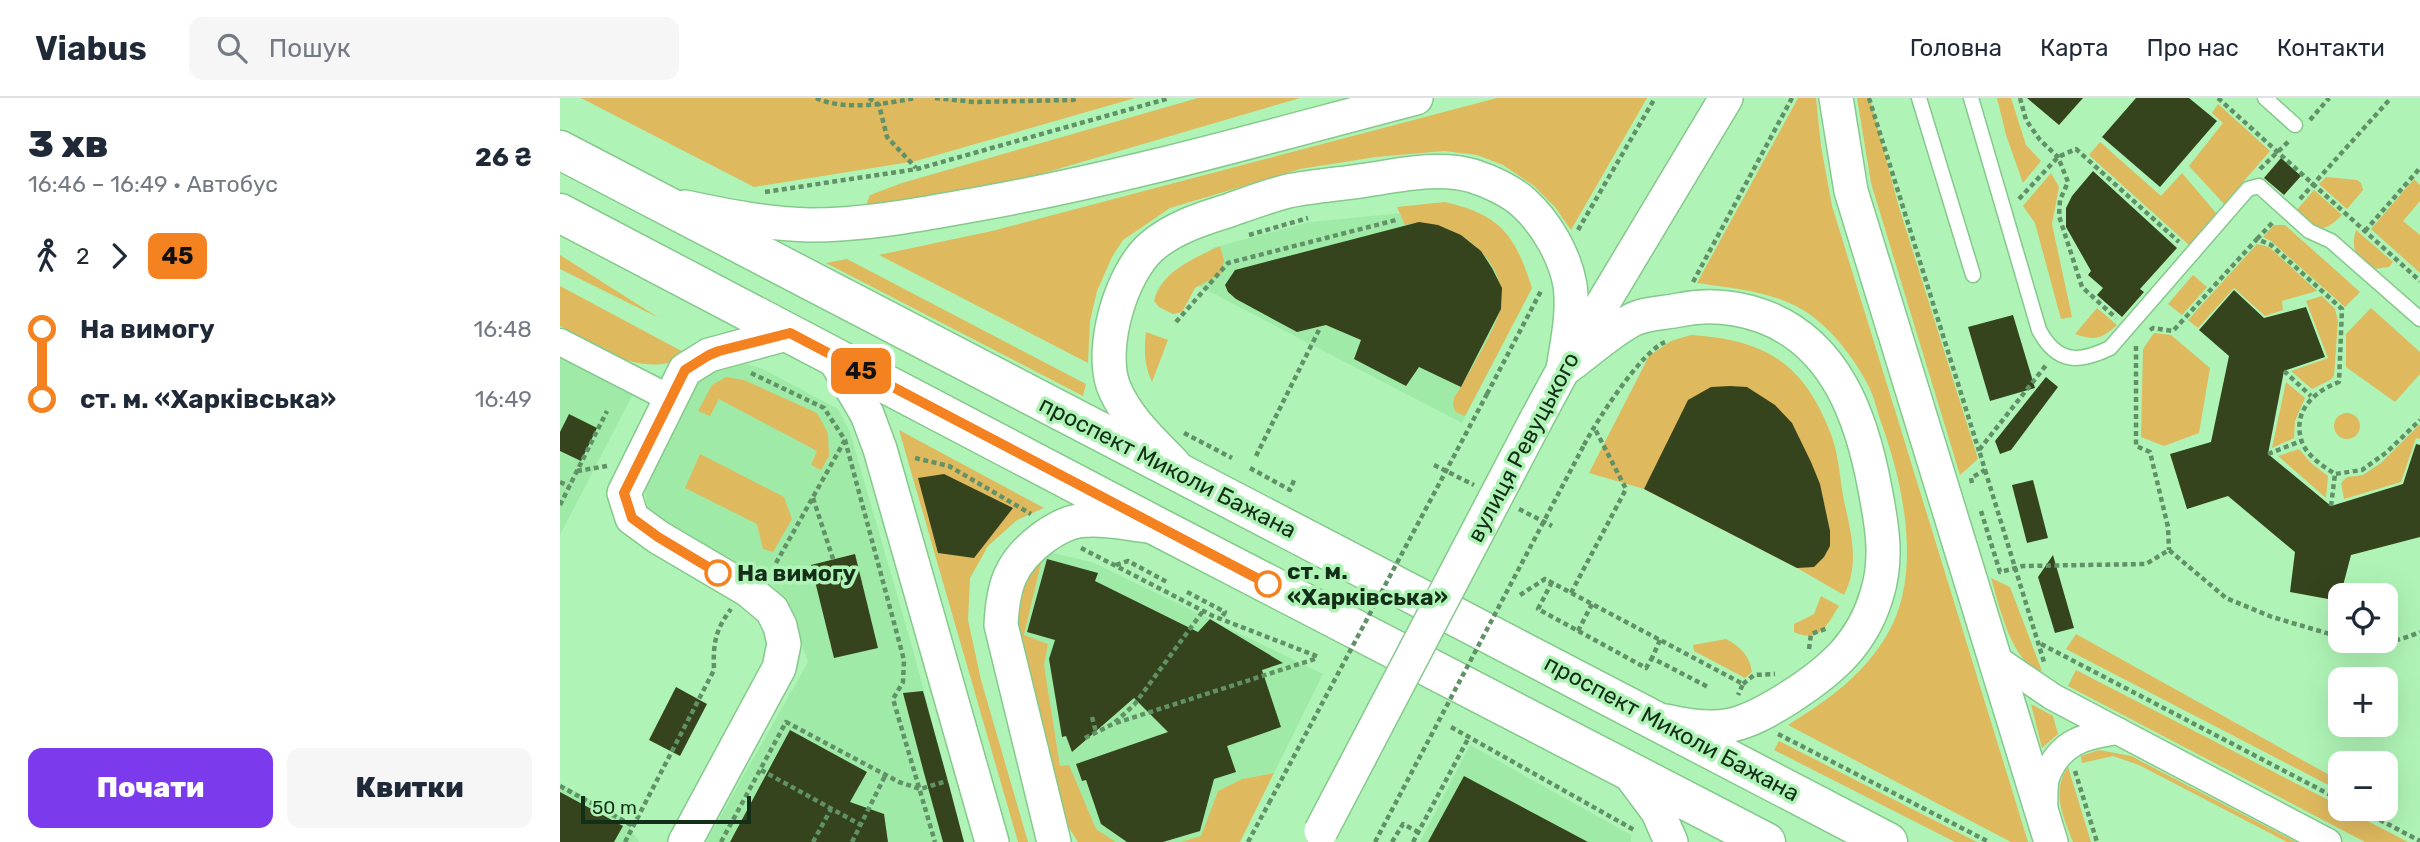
<!DOCTYPE html>
<html lang="uk">
<head>
<meta charset="utf-8">
<style>
  :root { --surface:#fff; --page:#f6f6f7; --text:#1f2937; --muted:#747a83; --line:#e0e1e3; --accent:#7c3aed }
  body { margin:0; font-family:Rubik,sans-serif; background:var(--page); color:var(--text); height:100vh; display:flex; flex-direction:column; font-size:26px; white-space:nowrap }
  * { box-sizing:border-box; margin:0 }
  p { font-size:23px; color:var(--muted) }
  .icon { flex:none; width:38px; height:38px; fill:none; stroke:currentColor; stroke-width:2; stroke-linecap:round; stroke-linejoin:round }
  .map { position:relative; flex:1; overflow:hidden }
  .panel { display:flex; flex-direction:column; background:var(--surface); width:560px }
  .panel>* { flex:none }
  .badge { padding:0 14px; border-radius:10px; font-size:24px; line-height:46px }
  .buttons { position:absolute; left:1768px; top:485px; display:grid; gap:14px }
  .buttons a { display:grid; place-items:center; width:70px; height:70px; border-radius:14px; background:var(--surface); box-shadow:0 7px 28px #0002; font-size:35px }
  .scale { position:absolute; left:21px; bottom:18px; width:170px; box-sizing:border-box; padding-left:7px; border:4px solid #142f18; border-top:0; font-size:19px; line-height:24px; white-space:nowrap; color:#142f18; -webkit-text-stroke:5px #aff4b6; paint-order:stroke }
  .map>.badge { position:absolute; translate:-50% -50%; box-shadow:0 0 0 4px #fff }
  .legs { display:flex; align-items:center; gap:10px; height:77px; padding:0 28px; font-size:23px }
  .legs p { margin-inline-start:auto }
  .headline { display:flex; align-items:center; justify-content:space-between; height:119px; padding:0 28px }
  h1 { font-size:38px; font-weight:800; line-height:52px }
  .cta { display:flex; gap:14px; margin-top:auto; padding:14px 28px }
  .cta a { flex:1; height:80px; border-radius:14px; background:var(--accent); color:#fff; font-size:28px; font-weight:800; line-height:80px; text-align:center }
  .cta a+a { background:var(--page); color:var(--text) }
  ul { padding:0 28px; list-style:none }
  li { display:flex; align-items:center; gap:24px; height:70px; font-size:26px }
  li i { display:grid; place-items:center; width:10px; height:100%; margin:0 9px; background:currentColor }
  li i::after { content:''; width:18px; height:18px; margin:-9px; border:5px solid; border-radius:50%; background:var(--surface) }
  li p { margin-inline-start:auto }
  li:first-child i { background:linear-gradient(#0000 50%,currentColor 0) }
  li:last-child i { background:linear-gradient(currentColor 50%,#0000 0) }
  header { display:flex; align-items:center; gap:42px; box-sizing:border-box; height:98px; padding:0 35px; background:var(--surface); border-bottom:2px solid var(--line) }
  header strong { font-size:33px }
  nav { display:flex; gap:38px; margin-inline-start:auto; font-size:24px }
  .search { width:490px; height:63px; background:var(--page); display:flex; align-items:center; gap:18px; box-sizing:border-box; padding:0 24px; border-radius:14px; color:var(--muted); font-size:26px }
  main { display:flex; flex:1; min-height:0 }
  .map>svg:first-child { display:block }
</style>
</head>
<body>
<header>
<strong>Viabus</strong>
<div class="search"><svg class="icon" aria-label="search" viewBox="0 0 24 24"><circle cx="10" cy="10" r="6"/><path d="M15 15l6 6"/></svg>Пошук</div>
<nav><a>Головна</a><a>Карта</a><a>Про нас</a><a>Контакти</a></nav>
</header>
<main>
<section class="panel">
<div class="headline"><div><h1>3 хв</h1><p>16:46 – 16:49 · Автобус</p></div><b>26 ₴</b></div>
<div class="legs"><svg class="icon" aria-label="walk" viewBox="0 0 24 24"><circle cx="13" cy="4" r="2"/><path d="M13 8l-2 6 4 7M11 14l-3 7M7 12l3-4h3l4 4"/></svg>2<svg class="icon" aria-label="forward" viewBox="0 0 24 24"><path d="M9 5l7 7-7 7"/></svg><b class="badge" style="background:#f58220;color:#111">45</b></div>
<ul>
<li><i style="color:#f58220"></i><b>На вимогу</b><p>16:48</p></li>
<li><i style="color:#f58220"></i><b>ст. м. «Харківська»</b><p>16:49</p></li>
</ul>
<div class="cta"><a>Почати</a><a>Квитки</a></div>
</section>
<div class="map">
<svg width="1860" height="744" viewBox="0 0 1860 744">
  <rect width="100%" height="100%" fill="#aff4b6"/>
  <!-- built -->
  <g fill="#9feaa7">
    <path d="M872,112L972,190L902,325L635,186L652,150L750,124Z"/>
    <path d="M0,256L74,294L0,437Z"/>
    <path d="M177,263L203,271L278,311L290,334L355,559L404,744H146L248,564L228,509L211,485L188,469L107,431L87,409L82,371L120,293L152,269Z"/>
    <path d="M484,453L532,464L763,576L714,675L682,681L658,693L641,738L620,744H556L536,731L509,668H500L484,567L488,546L464,538Z"/>
    <path d="M910,647L1071,737V744H860Z"/>
    <path d="M0,685L64,720L79,744H0Z"/>
  </g>
  <!-- green -->
  <g fill="#deb95e">
    <path d="M21,0H575L356,63L194,89Z"/>
    <path d="M638,0H740L474,78L402,95L312,110L307,104L310,97L342,85Z"/>
    <path d="M937,0H1087L1011,132L995,109L974,88L943,67L917,57L884,53L816,59L740,71L610,110L563,142L552,159L537,193L530,223L528,265L319,157L432,133Z"/>
    <path d="M1238,0H1256L1261,48L1272,108L1468,744H1451L1228,627C1268,602 1304,577 1328,535C1363,474 1343,385 1321,324C1317,312 1314,299 1309,289C1297,265 1278,239 1257,222C1223,194 1178,191 1137,185Z"/>
    <path d="M1297,0H1310L1338,106L1418,361L1400,377L1311,85Z"/>
    <path d="M1437,0H1451L1466,47L1481,63L1463,85L1446,37Z"/>
    <path d="M1658,6L1710,53L1664,106L1629,68L1663,25L1652,15Z"/>
    <path d="M1540,44L1601,98L1622,75L1656,115L1629,147L1529,57Z"/>
    <path d="M1491,75L1499,89L1492,126L1512,219L1501,221L1475,125L1463,108Z"/>
    <path d="M1766,79L1797,82L1801,85L1803,92L1787,111L1759,86Z"/>
    <path d="M1854,81L1860,87V103L1843,123L1860,137V175L1811,131Z"/>
    <path d="M1754,92L1782,117C1762,138 1754,131 1736,113Z"/>
    <path d="M885,104C941,117 955,137 972,190L905,318L896,314L893,308L894,300C904,285 939,224 941,209C948,159 890,117 845,127L837,109Z"/>
    <path d="M1714,127H1725L1800,194L1785,209L1711,143L1703,139Z"/>
    <path d="M1796,132L1833,164L1829,169L1814,171C1797,159 1790,153 1796,132Z"/>
    <path d="M1697,146L1709,149L1757,193L1722,203L1723,212L1705,218L1674,190L1638,230L1628,222Z"/>
    <path d="M660,148L664,162L662,175L635,190L622,214L613,216L599,209L594,203C601,173 635,160 660,148Z"/>
    <path d="M0,157L99,220L0,171Z"/>
    <path d="M287,161L526,286L523,298L266,165Z"/>
    <path d="M1633,177L1647,189L1622,217L1608,206Z"/>
    <path d="M0,188L129,257C82,283 42,250 0,228Z"/>
    <path d="M1762,198L1775,211L1778,223L1774,278L1770,282L1752,291L1731,273L1768,260L1746,203Z"/>
    <path d="M1537,210L1557,227C1541,241 1536,243 1515,236Z"/>
    <path d="M1811,210L1860,254V276L1835,304L1786,269V236Z"/>
    <path d="M586,234L608,242L592,284C584,267 584,253 586,234Z"/>
    <path d="M1594,235L1611,237L1650,270L1639,335L1604,348L1581,339L1583,251Z"/>
    <path d="M1131,237C1207,242 1245,266 1272,339C1279,359 1280,382 1284,403C1291,434 1300,467 1284,497L1237,470L1084,391L1029,375L1089,258L1111,243Z"/>
    <path d="M166,279L184,282L257,315L268,335L269,358L261,372L251,367L257,353L159,301L150,318L138,313L152,287Z"/>
    <path d="M1726,284L1745,300L1735,323L1734,340L1712,350Z"/>
    <circle cx="1787" cy="328" r="13"/>
    <path d="M1860,326V341L1856,340L1841,384L1784,401L1781,385L1787,379L1803,377L1821,365Z"/>
    <path d="M339,332L484,410L457,422L428,448L410,480L408,522L421,582L468,744H458Z"/>
    <path d="M1739,351L1751,365L1768,378L1766,400L1718,358Z"/>
    <path d="M140,356L224,399L232,421L213,454L203,451L197,426L125,390Z"/>
    <path d="M482,461L464,537L488,546L484,567L500,668L509,667L536,731L556,744H518L496,710L453,535L465,476Z"/>
    <path d="M1431,480L1450,489L1482,573C1451,566 1439,506 1431,480Z"/>
    <path d="M1261,498L1279,508C1267,527 1259,546 1234,534V526L1254,516Z"/>
    <path d="M1516,536L1780,683V693L1506,551Z"/>
    <path d="M1166,541C1181,549 1189,557 1192,574L1185,580L1134,553L1133,547Z"/>
    <path d="M1516,572L1780,708V710L1784,711L1848,744H1805L1508,588Z"/>
    <path d="M1471,606L1493,618L1498,636L1482,650Z"/>
    <path d="M1219,643L1417,744H1395L1214,652Z"/>
    <path d="M1539,652L1571,658L1736,744H1727L1579,667L1553,658L1522,665L1521,658Z"/>
    <path d="M1508,669L1531,744H1513C1503,718 1491,694 1508,669Z"/>
    <path d="M714,675L680,744H620L641,738L658,693L682,681Z"/>
  </g>
  <!-- building -->
  <g fill="#35441d">
    <path d="M1467,0H1523L1499,27Z"/>
    <path d="M1576,0H1629L1657,23L1600,89L1542,39Z"/>
    <path d="M1721,60L1741,78L1724,97L1704,80Z"/>
    <path d="M1533,73L1617,150L1580,191L1584,194L1562,219L1537,197L1543,190L1528,177L1531,173L1506,129V110L1512,98Z"/>
    <path d="M859,124L878,127L901,137L921,153L932,170L942,190L941,211L901,289L859,269L846,288L794,261L801,242L766,227L737,234L676,201L668,194L665,187L675,172Z"/>
    <path d="M1674,192L1704,220L1746,209L1765,259L1724,273L1708,356L1771,408L1843,386L1856,346L1860,347V439L1791,457L1779,503L1730,494L1735,454L1668,398L1627,411L1610,356L1651,344L1669,258L1639,232Z"/>
    <path d="M1453,217L1475,290L1430,303L1408,229Z"/>
    <path d="M1486,279L1498,289L1451,352L1440,356L1435,343Z"/>
    <path d="M1170,288L1187,289L1215,307L1232,325L1251,364L1260,386L1270,433V448L1264,459L1254,469L1237,470L1084,391L1128,302L1151,289Z"/>
    <path d="M9,316L37,330L21,363L0,353V334Z"/>
    <path d="M384,376L453,410L414,460L378,455L358,380Z"/>
    <path d="M1473,382L1488,440L1467,445L1452,387Z"/>
    <path d="M295,456L318,550L274,560L251,467Z"/>
    <path d="M1493,457L1514,530L1495,535L1478,479Z"/>
    <path d="M487,461L538,475L535,483L638,534L650,521L723,565L702,572L721,629L667,648L676,674L654,681L640,733L603,744H567L541,726L526,682L522,683L516,666L608,634L574,600L512,654L506,638L502,639L489,561L495,542L467,534Z"/>
    <path d="M116,589L147,606L120,658L89,642Z"/>
    <path d="M363,593L389,687L404,744H383L364,675L343,595Z"/>
    <path d="M230,632L307,674L290,704L324,716L328,744H170Z"/>
    <path d="M904,678L1028,744H868Z"/>
    <path d="M0,694L63,728L54,744H0Z"/>
  </g>
  <g fill="none" stroke-linecap="round" stroke-linejoin="round">
    <defs>
      <g id="service">
        <path d="M1359,0L1413,177"/>
        <path d="M1411,0L1479,232C1497,266 1519,265 1550,250L1688,91L1699,88L1749,133L1771,143L1860,221"/>
        <path d="M1705,0L1735,27"/>
      </g>
      <g id="minor">
        <path d="M0,244L111,301"/>
        <path d="M1434,559L1493,599L1768,744"/>
        <path d="M1484,711C1485,701 1483,687 1487,677C1501,643 1525,638 1558,633"/>
      </g>
      <g id="tertiary">
        <path d="M1276,0L1291,93L1491,744"/>
        <path d="M125,109C167,118 208,126 250,127C309,127 367,115 424,105C569,79 713,37 856,0"/>
        <path d="M272,257L307,316L320,351L432,744"/>
        <path d="M1003,272C1026,256 1048,235 1072,222C1085,215 1105,215 1119,212C1147,206 1176,209 1202,218C1276,245 1302,320 1315,391C1322,427 1328,461 1317,496C1303,545 1272,572 1230,599C1183,629 1161,636 1106,623"/>
        <path d="M976,322L1003,272L1166,0"/>
        <path d="M614,366C591,342 565,319 553,287C540,248 561,176 591,149C613,130 641,121 667,113C687,106 708,98 728,93C754,88 781,86 807,82C840,77 880,68 913,78C929,83 951,93 964,105C986,125 1005,158 1010,187C1014,215 1007,245 1003,272"/>
        <path d="M1066,671L1098,714L1111,744"/>
        <path d="M125,744L219,570L224,546L220,528L212,512L188,492L98,439L72,420L64,395L125,272L149,257L230,235"/>
        <path d="M494,744L441,527C443,487 450,464 484,439C494,432 506,425 518,423C542,420 564,425 588,428"/>
      </g>
      <g id="trunk">
        <path d="M0,52L1328,744"/>
        <path d="M0,115L600,430L1206,744"/>
      </g>
    </defs>
    <!-- service casing -->
    <use href="#service" stroke="#85c98d" stroke-width="17"/>
    <!-- minor casing -->
    <use href="#minor" stroke="#85c98d" stroke-width="29"/>
    <!-- tertiary casing -->
    <use href="#tertiary" stroke="#85c98d" stroke-width="36"/>
    <!-- trunk casing -->
    <use href="#trunk" stroke="#85c98d" stroke-width="41"/>
    <!-- path -->
    <g stroke="#619167" stroke-width="4.5" stroke-dasharray="5 3.5" stroke-linecap="butt">
      <path d="M256,0C285,13 325,6 355,0"/>
      <path d="M309,0L319,7L327,39L356,70"/>
      <path d="M375,0L414,4L512,2L519,0"/>
      <path d="M1309,0L1419,353"/>
      <path d="M1460,0L1466,22L1480,42L1498,59L1508,84L1500,102L1499,118L1522,189L1556,220"/>
      <path d="M1658,0L1860,183"/>
      <path d="M1750,22L1769,0"/>
      <path d="M1700,71L1729,43"/>
      <path d="M205,94L357,71L610,0"/>
      <path d="M1459,101L1498,59L1516,51L1619,144"/>
      <path d="M1740,101L1831,0"/>
      <path d="M1018,132L1095,0"/>
      <path d="M1805,133L1860,70"/>
      <path d="M689,137L748,120"/>
      <path d="M1697,141L1713,124"/>
      <path d="M1133,184L1232,0"/>
      <path d="M616,224L668,165L836,122"/>
      <path d="M1590,232L1593,230L1613,233L1697,141L1711,147L1782,211L1779,284C1755,293 1733,312 1741,341C1745,357 1763,368 1775,376L1802,372L1827,354L1860,322"/>
      <path d="M1576,248V348L1590,354L1608,429L1609,452"/>
      <path d="M1724,273L1751,298"/>
      <path d="M191,275L264,310L285,342L344,562L343,584L333,601L375,744"/>
      <path d="M927,296L982,191"/>
      <path d="M624,335L672,360"/>
      <path d="M1024,347C1037,322 1081,254 1105,244"/>
      <path d="M1708,356L1741,343"/>
      <path d="M696,358L759,232"/>
      <path d="M355,360L389,368L471,416"/>
      <path d="M874,367L914,387"/>
      <path d="M690,370L730,392L735,380"/>
      <path d="M1425,372L1484,564"/>
      <path d="M17,373L47,368"/>
      <path d="M0,384L9,388"/>
      <path d="M1412,385L1411,380L1425,372L1419,352L1487,266"/>
      <path d="M253,400L273,461"/>
      <path d="M0,407L47,313"/>
      <path d="M1771,408L1775,376"/>
      <path d="M959,411L992,428"/>
      <path d="M1421,413L1440,474L1463,468L1586,466L1609,452L1666,500L1712,519L1780,539"/>
      <path d="M521,450L653,518L759,559"/>
      <path d="M216,465L285,342"/>
      <path d="M556,467L568,463L607,484"/>
      <path d="M992,484L978,511L1086,570L1092,560"/>
      <path d="M627,494L665,514L661,521"/>
      <path d="M1011,495L1066,391L1034,329"/>
      <path d="M960,497L985,481L1183,586L1178,597"/>
      <path d="M1018,533L1032,506"/>
      <path d="M1100,542L1092,560L1150,590"/>
      <path d="M1793,542C1817,548 1839,543 1860,534"/>
      <path d="M1481,546L1780,702"/>
      <path d="M1249,551L1251,536L1268,530"/>
      <path d="M1183,586L1194,577L1215,576"/>
      <path d="M532,619L536,634"/>
      <path d="M556,625L758,560"/>
      <path d="M891,629L1076,733"/>
      <path d="M1218,636L1429,744"/>
      <path d="M525,640L553,626L574,607L643,513"/>
      <path d="M201,672L301,727"/>
      <path d="M1515,673L1537,744"/>
      <path d="M0,688L73,728"/>
      <path d="M1797,710L1860,743"/>
      <path d="M65,744L154,572C153,546 155,532 171,511"/>
      <path d="M161,744L226,624L339,684L360,691L387,683"/>
      <path d="M253,744L271,711"/>
      <path d="M292,744L325,678"/>
      <path d="M688,744L709,705"/>
      <path d="M832,744L843,726L858,734"/>
      <path d="M853,744L909,639"/>
    </g>
    <!-- service -->
    <use href="#service" stroke="#fff" stroke-width="14"/>
    <!-- minor -->
    <use href="#minor" stroke="#fff" stroke-width="26"/>
    <!-- tertiary -->
    <use href="#tertiary" stroke="#fff" stroke-width="33"/>
    <!-- trunk -->
    <use href="#trunk" stroke="#fff" stroke-width="38"/>
    <defs>
      <path id="tertiary-bridge" d="M761,733L976,322"/>
    </defs>
    <!-- tertiary-bridge casing -->
    <use href="#tertiary-bridge" stroke="#85c98d" stroke-width="36" stroke-linecap="butt"/>
    <!-- path-bridge -->
    <g stroke="#619167" stroke-width="4.5" stroke-dasharray="5 3.5" stroke-linecap="butt">
      <path d="M709,705L927,296"/>
      <path d="M815,744L1024,347"/>
    </g>
    <!-- tertiary-bridge -->
    <use href="#tertiary-bridge" stroke="#fff" stroke-width="33"/>
  </g>
  <g fill="none" stroke-linecap="round" stroke-linejoin="round">
    <defs>
      <path id="line-1" d="M158,475L98,439L72,420L64,395L125,272L149,257L159,253L230,235L708,486"/>
    </defs>
    <!-- line-1 casing -->
    <use href="#line-1" stroke="#fff" stroke-width="16"/>
    <!-- line-1 -->
    <use href="#line-1" stroke="#f58220" stroke-width="10"/>
  </g>
  <!-- markers -->
  <g fill="#fff" stroke="#f58220" stroke-width="3.5">
    <circle cx="158" cy="475" r="12"/>
    <circle cx="708" cy="486" r="12"/>
  </g>
  <g text-anchor="middle" stroke-width="7" stroke-linejoin="round" paint-order="stroke">
    <!-- street labels -->
    <g font-size="23" fill="#142f18" stroke="#aff4b6">
      <text transform="translate(963 349) rotate(-62)" y="8">вулиця Ревуцького</text>
      <text transform="translate(608 369) rotate(27)" y="8">проспект Миколи Бажана</text>
      <text transform="translate(1112 630) rotate(28)" y="8">проспект Миколи Бажана</text>
    </g>
    <!-- stop labels -->
    <g font-size="23" font-weight="bold" fill="#142f18" stroke="#aff4b6" text-anchor="start">
      <text x="727" y="481">ст. м.<tspan x="727" dy="26">«Харківська»</tspan></text>
      <text x="177" y="483">На вимогу</text>
    </g>
  </g>
</svg>
<div class="buttons">
<a><svg class="icon" aria-label="locate" viewBox="0 0 24 24"><circle cx="12" cy="12" r="6"/><path d="M12 2v4M12 18v4M2 12h4M18 12h4"/></svg></a>
<a>+</a>
<a>−</a>
</div>
<div class="scale">50 m</div>
<b class="badge" style="left:301px;top:273px;background:#f58220;color:#111">45</b>
</div>
</main>
</body>
</html>
